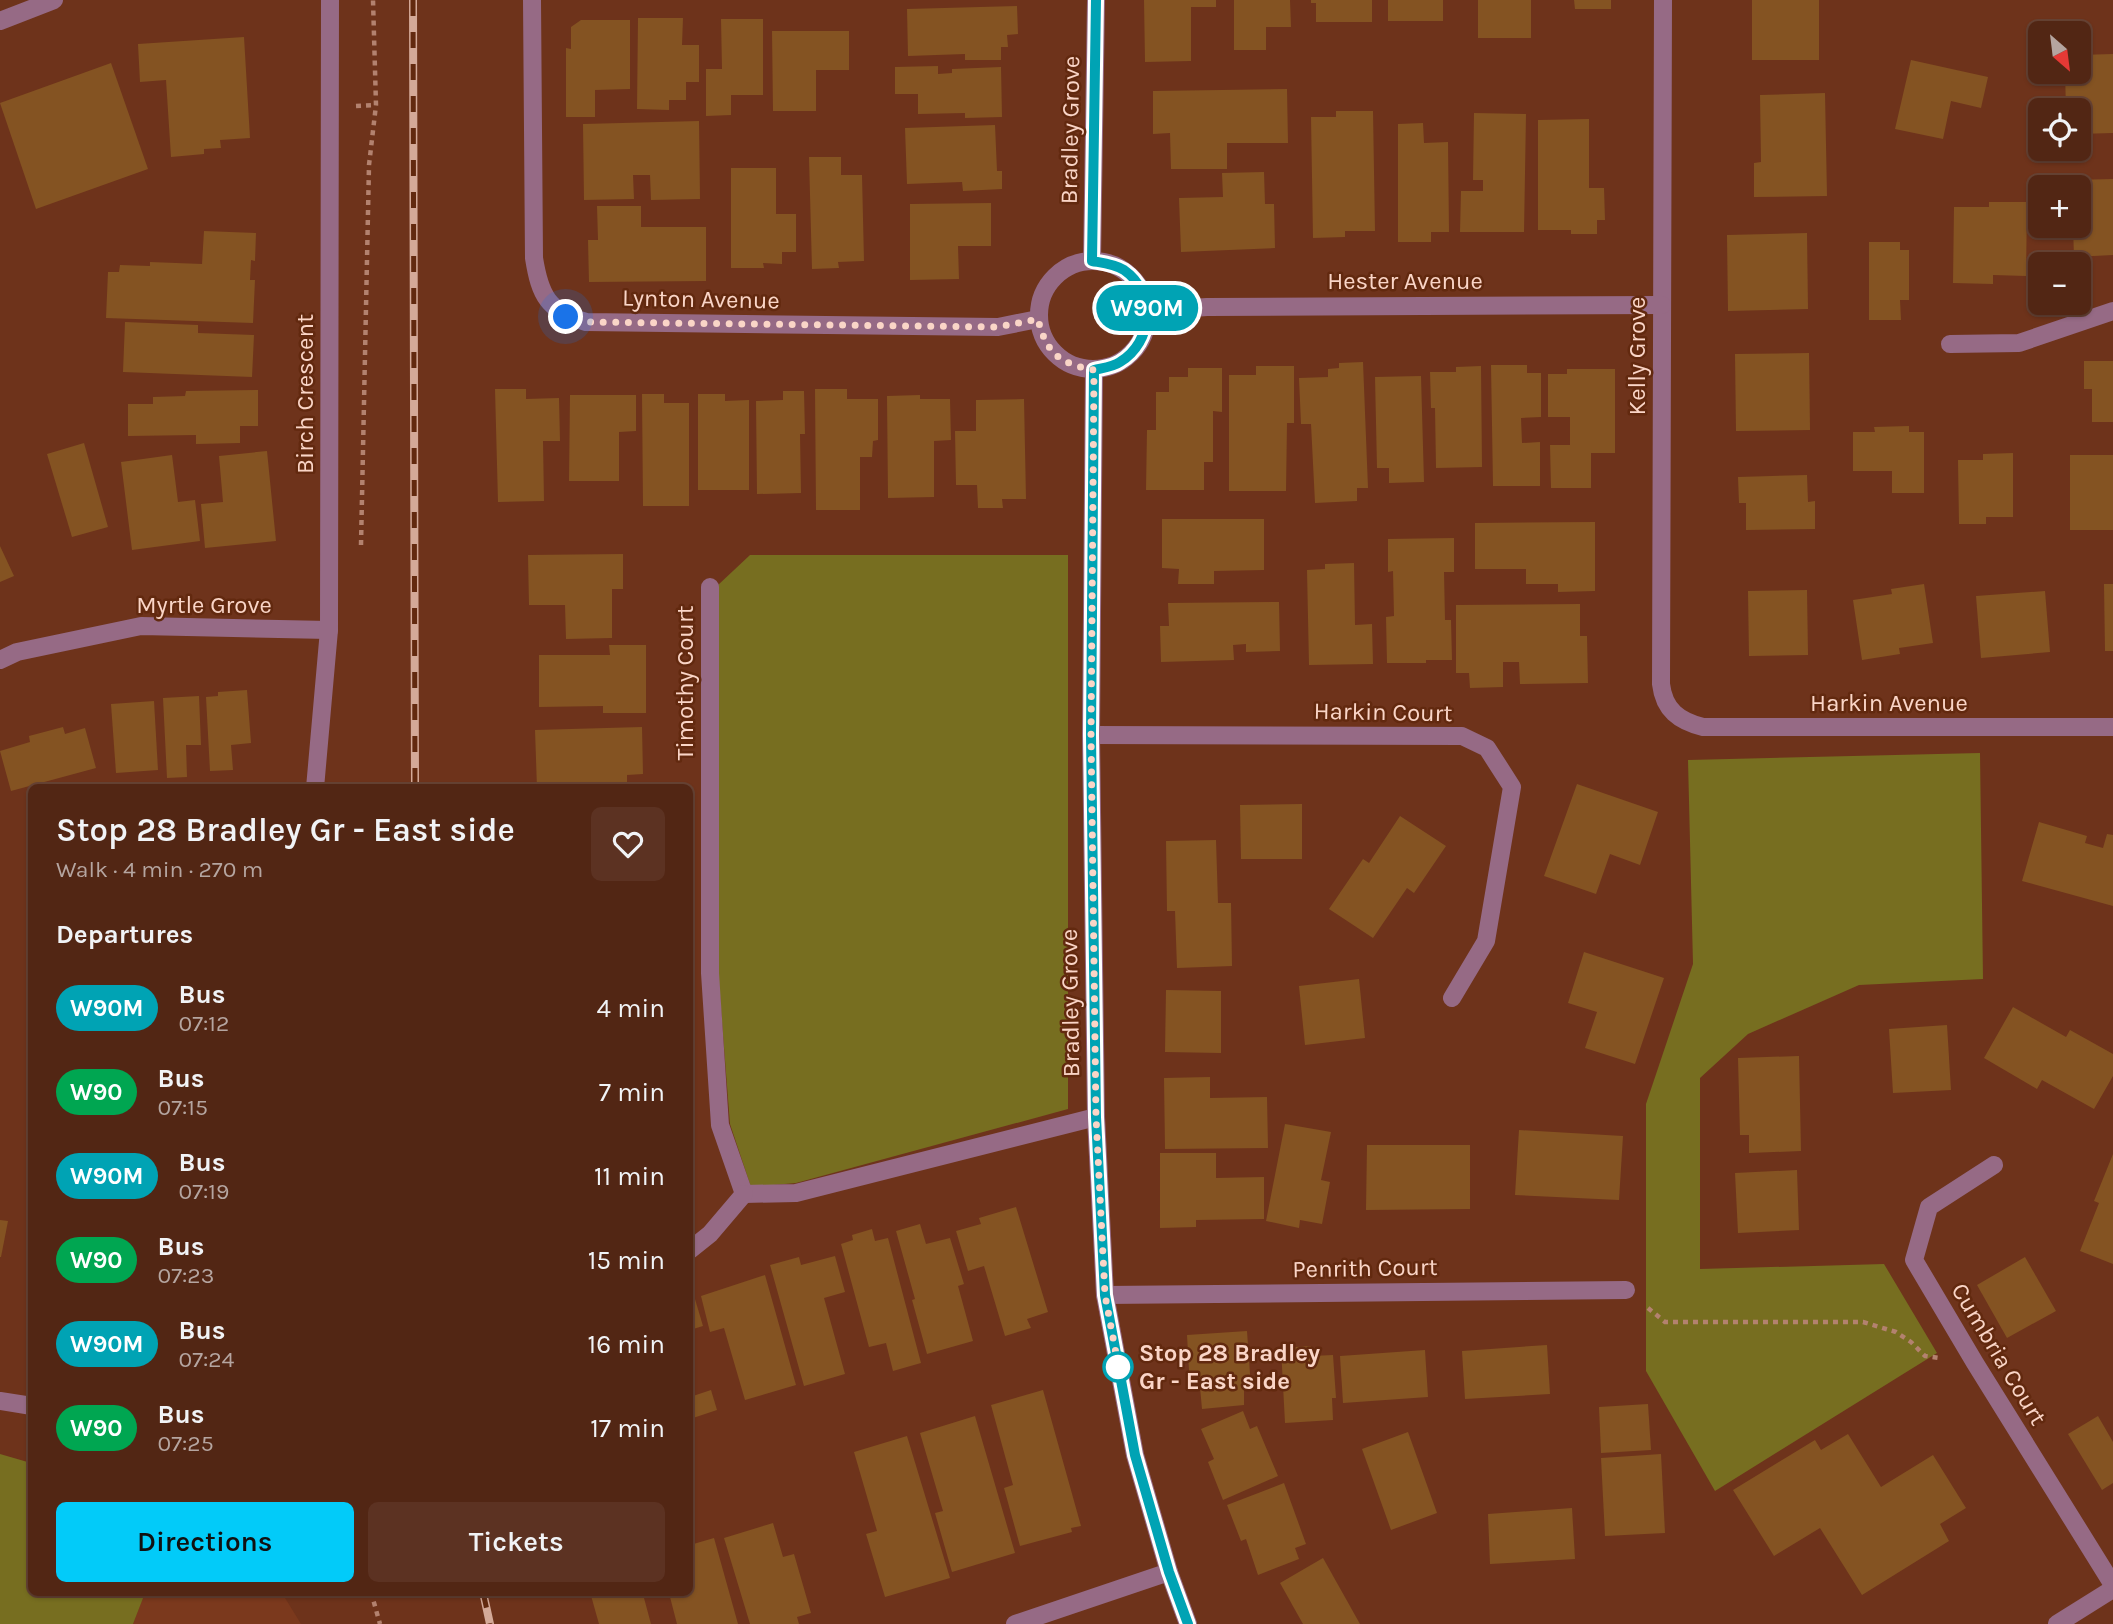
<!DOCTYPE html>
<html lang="en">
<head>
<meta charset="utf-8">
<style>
  :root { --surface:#522614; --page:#5c3222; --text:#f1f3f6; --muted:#b5a5a0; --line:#684334; --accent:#02cbf9 }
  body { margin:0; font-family:Karla,sans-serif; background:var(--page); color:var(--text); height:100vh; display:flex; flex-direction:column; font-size:26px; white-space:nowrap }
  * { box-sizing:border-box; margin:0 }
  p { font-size:23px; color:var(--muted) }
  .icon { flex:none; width:38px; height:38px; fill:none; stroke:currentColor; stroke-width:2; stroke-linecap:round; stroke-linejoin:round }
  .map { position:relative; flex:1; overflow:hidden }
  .drawer { position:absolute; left:28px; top:784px; width:665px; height:812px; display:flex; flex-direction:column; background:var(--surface); border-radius:10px; box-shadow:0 2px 5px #0004,0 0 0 2px var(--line) }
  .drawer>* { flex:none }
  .badge { padding:0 14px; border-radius:23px; font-size:24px; line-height:46px }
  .needle { width:46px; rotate:152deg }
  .tools { position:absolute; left:2028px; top:21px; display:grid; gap:14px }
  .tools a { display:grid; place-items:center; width:63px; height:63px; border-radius:10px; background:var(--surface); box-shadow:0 2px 5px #0004,0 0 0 2px var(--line); font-size:35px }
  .you { position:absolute; width:35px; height:35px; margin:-18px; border:5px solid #fff; border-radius:50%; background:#1a73e8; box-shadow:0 0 0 10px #1a73e833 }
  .map>.badge { position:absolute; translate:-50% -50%; box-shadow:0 0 0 4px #fff }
  h2 { padding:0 28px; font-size:26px; line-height:63px }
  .round { display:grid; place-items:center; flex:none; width:74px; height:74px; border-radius:10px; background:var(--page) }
  .headline { display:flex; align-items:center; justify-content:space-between; height:119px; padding:0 28px }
  h1 { font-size:33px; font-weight:600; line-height:52px }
  .action { display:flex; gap:14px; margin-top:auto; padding:14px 28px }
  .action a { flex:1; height:80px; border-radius:10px; background:var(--accent); color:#111; font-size:28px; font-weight:600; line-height:80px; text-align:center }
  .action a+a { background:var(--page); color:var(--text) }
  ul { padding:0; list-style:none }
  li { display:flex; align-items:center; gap:21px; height:84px; padding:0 28px }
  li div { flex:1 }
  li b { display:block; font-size:26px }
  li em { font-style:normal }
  li .badge { min-width:77px; font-weight:700; text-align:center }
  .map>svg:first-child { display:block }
</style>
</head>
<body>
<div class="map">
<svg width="2113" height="1624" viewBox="0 0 2113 1624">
  <rect width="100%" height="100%" fill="#6e331b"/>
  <!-- built -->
  <path fill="#7b391d" d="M145,1592L282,1593L301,1624H133Z"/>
  <!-- green -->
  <g fill="#776e20">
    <path d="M750,555H1068V1109L796,1183L751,1187L730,1124L719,983L717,586Z"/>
    <path d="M1980,753L1983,979L1859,985L1748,1034L1700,1078V1269L1884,1264L1937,1353L1715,1491L1646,1371V1104L1693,964L1688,760Z"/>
    <path d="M0,1454L31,1463L32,1592L145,1593L133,1624H0Z"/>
  </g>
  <!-- building -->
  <g fill="#845322">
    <path d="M1144,0H1216V7H1191V61L1145,62Z"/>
    <path d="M1234,0H1290L1291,27H1266V50H1234Z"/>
    <path d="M1311,0H1372V22H1316V3H1311Z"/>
    <rect x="1388" y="0" width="55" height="21"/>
    <rect x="1478" y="0" width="53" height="38"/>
    <path d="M1574,0H1611V9H1575Z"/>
    <rect x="1752" y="0" width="67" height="60"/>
    <path d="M1017,6L1018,34L1007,35L1008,47H1001V60H965V54L908,56L907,9Z"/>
    <path d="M638,18H683L682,45H699V82H686V100H669V110L637,109Z"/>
    <path d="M721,19H763V95H731V115L706,116V69H722Z"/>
    <path d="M581,20H630V89L595,90V117H566V48L571,49V27Z"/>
    <path d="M772,31H849V70H816V111H773Z"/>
    <path d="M244,37L250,138L220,140L221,148L204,149V154L171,157L166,80L140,82L138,44Z"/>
    <path d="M2113,54V133L2079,134V110H2066L2065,72H2079V55Z"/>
    <path d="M1911,60L1988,77L1981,108L1951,101L1943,139L1895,129Z"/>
    <path d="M111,63L148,169L36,209L0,103Z"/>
    <path d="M938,66V74L952,73V69L1001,67L1002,117L965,118V113L918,114V94H895V67Z"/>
    <path d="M1287,89L1288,143H1227V169H1171L1170,133L1153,134V91Z"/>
    <path d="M1825,93L1827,196L1754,197V163L1761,162L1760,95Z"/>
    <path d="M1336,111H1373L1375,231H1345V237L1313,238L1311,117H1336Z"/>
    <path d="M1474,113L1526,114L1524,232H1460L1461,191H1483V180H1473Z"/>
    <path d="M1589,119V188H1604L1605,220H1597V234H1571V230H1538V120Z"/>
    <path d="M699,121L700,199L651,200L650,175H633L634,199L584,200L583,124Z"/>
    <path d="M1423,123L1424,143L1448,142L1449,232H1431V242H1398V124Z"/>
    <path d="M995,125L997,171H1002V189L963,191L962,182L907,184L905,128Z"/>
    <path d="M809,157H841V175H862L864,261L838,262L839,268L812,269Z"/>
    <path d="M731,168H776V214H796V252H782V264L763,263L764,268H731Z"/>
    <path d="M1264,172L1265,204H1274L1275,248L1181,252L1179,198L1223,197L1222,173Z"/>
    <path d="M2113,179V255L2074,257L2073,226H2079V187H2072V180Z"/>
    <path d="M1989,202H2027L2026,276L1993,275V284L1953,283L1954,207H1989Z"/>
    <path d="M991,203V246H958L959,279L910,280V204Z"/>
    <path d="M597,206H641V227H706V281L589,282L588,240H598Z"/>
    <path d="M204,231L256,233L255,261L251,260L250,280H255L253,323L106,318L108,272H119L120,265L150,266V262L202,264Z"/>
    <path d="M1807,233L1808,309L1728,311L1727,235Z"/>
    <path d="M1869,242H1900V250H1909V300H1900L1901,320H1869Z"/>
    <path d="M125,322L198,325V333L254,335L252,377L123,372Z"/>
    <path d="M1809,353L1810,430L1736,431L1735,354Z"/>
    <path d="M2084,361H2113V422H2092V389H2084Z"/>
    <path d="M1363,362L1368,488H1357V501L1315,503L1311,424H1301L1299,378L1328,377V369L1339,368V363Z"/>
    <path d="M1491,365H1527V373H1541V417L1521,418L1522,443L1540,442V486H1493Z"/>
    <path d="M1256,366H1294V423H1287L1286,491H1229V375H1256Z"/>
    <path d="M1481,366L1482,467L1436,468L1435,408H1431L1430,372H1456V367Z"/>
    <path d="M1188,368H1222V412L1213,411V462H1204V490H1146L1147,430H1156V392H1169V377H1188Z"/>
    <path d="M1567,369H1615V453H1591V488H1551L1550,445H1570V417H1548V374H1567Z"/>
    <path d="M1421,376L1424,482L1389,483V468H1377L1375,377Z"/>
    <path d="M495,389H526V399L559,398L560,441H543L544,501L498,502Z"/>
    <path d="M815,389H847V399H878V440L873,441L872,457H860V510H816Z"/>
    <path d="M258,390V426H240V443L196,444V435L128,436V404H153V397L185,396L186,391Z"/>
    <path d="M783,391H804L805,434H800L801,493L757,494L756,401L783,400Z"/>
    <path d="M642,394H664V403H689V506H643Z"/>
    <path d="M698,394H725V401L749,400V490H698Z"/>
    <path d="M570,395H636V431L619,432V481H569Z"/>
    <path d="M920,395V399H950L951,440L934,441V497L888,498L887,396Z"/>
    <path d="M1024,399L1026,499H1002L1003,508H978L977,485H956L955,431H976V400Z"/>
    <path d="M1909,426V432H1924V493H1892V471H1853V432H1875L1874,427Z"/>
    <path d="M84,443L108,527L72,537L47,454Z"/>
    <path d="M267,451L276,541L205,548L201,504L223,502L219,456Z"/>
    <path d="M2013,453V517H1986V524H1959L1958,460H1983V454Z"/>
    <path d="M172,455L178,502L195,500L200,541L132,550L121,462Z"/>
    <rect x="2070" y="455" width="43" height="75"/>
    <path d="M1807,475L1808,502L1815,501V529L1746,530V503H1739L1738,477Z"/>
    <path d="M1162,519H1264V570L1214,571V584H1178L1179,569L1162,568Z"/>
    <path d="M1595,522V591L1558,592V584H1526V569H1475V523Z"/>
    <path d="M1454,538V572H1444L1445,620H1451L1452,660H1426V663H1387L1386,617L1394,616L1393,571L1388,572V539Z"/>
    <path d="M0,546L14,576L0,582Z"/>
    <path d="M623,554V589H612V638L566,639L565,605H529L528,555Z"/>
    <path d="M1354,563L1355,625L1372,624L1373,664L1309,665L1307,570L1325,569V564Z"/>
    <path d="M1924,584L1933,643L1899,648L1900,654L1862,660L1853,600L1892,594L1891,589Z"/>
    <path d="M2104,584H2113V651H2105Z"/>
    <path d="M1807,590L1808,655L1749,656L1748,591Z"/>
    <path d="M2045,591L2050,652L1981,658L1976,596Z"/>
    <path d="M1279,602L1280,651L1246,652V644L1233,645L1234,660L1161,662L1160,626H1169L1168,603Z"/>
    <path d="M1580,604V636H1587L1588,683L1520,684L1519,662H1503V687L1470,688L1469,673H1456V605Z"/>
    <path d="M609,645H646V713H603V706L539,707V655H610Z"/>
    <path d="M247,690L251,743L231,745L233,770L210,771L206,697L218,696V692Z"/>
    <path d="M199,696L201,745H186L187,777L167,778L163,698Z"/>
    <path d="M154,701L158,770L116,773L111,704Z"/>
    <path d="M63,727L65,734L85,728L96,768L11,791L0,751L30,742L29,736Z"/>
    <path d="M642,727L643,774L627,775V788H537L535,730Z"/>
    <path d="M1577,784L1658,812L1640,865L1610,854L1596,894L1544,876Z"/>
    <path d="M1302,804V859H1241L1240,805Z"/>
    <path d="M1400,816L1446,846L1414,893L1407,888L1373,938L1329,909L1363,859L1369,863Z"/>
    <path d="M2039,822L2087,836L2085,843L2103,848L2107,834L2113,835V906L2022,881Z"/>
    <path d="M1216,840L1218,903H1231L1232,966L1177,968L1175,911H1167L1166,841Z"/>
    <path d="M1584,952L1664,978L1635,1064L1585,1048L1597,1012L1568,1003Z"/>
    <path d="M1359,979L1365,1038L1305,1045L1299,986Z"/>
    <path d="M1166,990L1221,991V1053L1165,1052Z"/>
    <path d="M2013,1007L2066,1037L2070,1030L2113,1054V1076L2094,1109L2042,1080L2037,1089L1984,1058Z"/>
    <path d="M1947,1025L1951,1090L1893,1093L1889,1029Z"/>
    <path d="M1799,1056L1801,1151L1749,1153V1135H1740L1738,1058Z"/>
    <path d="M1210,1077V1098L1267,1097L1268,1148L1165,1149L1164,1078Z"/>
    <path d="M1285,1124L1331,1132L1321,1180L1330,1182L1322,1224L1300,1220L1299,1228L1266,1221Z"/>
    <path d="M1519,1130L1623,1136L1619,1200L1515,1195Z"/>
    <path d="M1367,1145H1470V1209L1366,1210Z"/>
    <path d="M1160,1153H1216V1178L1264,1177V1219L1196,1220V1227L1160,1228Z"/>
    <path d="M2113,1154V1264L2080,1251L2099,1203L2094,1201Z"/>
    <path d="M1797,1170L1799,1230L1738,1233L1735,1173Z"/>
    <path d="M1016,1207L1048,1312L1027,1319L1031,1328L1005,1336L984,1266L968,1271L956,1231L981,1224L979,1218Z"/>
    <path d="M0,1220L8,1221L1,1257H0Z"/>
    <path d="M920,1224L926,1244L950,1238L964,1284L958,1286L973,1341L927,1354L912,1300L915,1299L896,1231Z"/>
    <path d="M872,1229L875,1241L888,1238L921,1363L893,1371L886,1343L869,1347L841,1244L853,1240L852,1235Z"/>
    <path d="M835,1256L845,1292L824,1298L845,1374L804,1386L770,1265L799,1257L801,1265Z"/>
    <path d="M2025,1257L2056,1311L2007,1338L1977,1285Z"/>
    <path d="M765,1275L796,1385L745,1400L724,1328L710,1332L701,1296Z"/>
    <path d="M690,1289H692L703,1326L690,1330Z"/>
    <path d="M1247,1331L1251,1388H1244V1405L1202,1409L1200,1387L1190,1388L1187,1335Z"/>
    <path d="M1547,1345L1550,1394L1465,1399L1462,1351Z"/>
    <path d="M1311,1346L1312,1356L1333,1355L1336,1398H1332L1333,1420L1285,1423L1281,1348Z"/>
    <path d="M1425,1350L1428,1397L1343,1403L1340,1356Z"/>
    <path d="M711,1390L717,1410L690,1419V1397Z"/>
    <path d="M1043,1390L1081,1526L1071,1528L1072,1532L1020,1546L1004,1488L1013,1485L991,1405Z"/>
    <path d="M1648,1404L1651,1450L1601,1453L1599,1407Z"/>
    <path d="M1243,1411L1250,1429L1257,1426L1278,1476L1223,1500L1208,1462L1214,1459L1201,1429Z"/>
    <path d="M975,1416L1015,1553L952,1572L935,1513L943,1511L920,1433Z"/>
    <path d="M2098,1416L2113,1442V1483L2102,1490L2068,1434Z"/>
    <path d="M1408,1432L1437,1513L1391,1530L1362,1449Z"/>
    <path d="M1848,1434L1881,1487L1933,1455L1966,1508L1940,1524L1949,1541L1862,1595L1820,1528L1774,1556L1733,1490L1815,1440L1821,1450Z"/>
    <path d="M907,1436L950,1578L885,1597L866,1534L877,1531L854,1452Z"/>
    <path d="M1661,1454L1665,1533L1605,1536L1601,1458Z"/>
    <path d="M1284,1483L1306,1544L1295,1548L1299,1559L1258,1575L1246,1539L1241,1541L1227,1505Z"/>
    <path d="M1572,1508L1575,1559L1490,1564L1488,1514Z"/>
    <path d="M773,1523L783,1557L794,1554L811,1613L797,1617L799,1624H750L724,1538Z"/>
    <path d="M714,1538L738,1624H677L670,1597L679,1592H690V1545Z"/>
    <path d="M1323,1558L1360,1624H1303L1280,1583Z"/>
    <path d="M590,1592H654L655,1595L644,1598L651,1624H599Z"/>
  </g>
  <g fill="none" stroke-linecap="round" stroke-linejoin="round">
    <!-- path -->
    <g stroke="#b3826f" stroke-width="4.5" stroke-dasharray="5 5" stroke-linecap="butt">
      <path d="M356,106L376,105"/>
      <path d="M361,545L369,165L376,105L373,0"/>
      <path d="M1648,1308L1665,1322H1863L1896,1332L1911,1342L1925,1356L1939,1358"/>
      <path d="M371,1592L380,1624"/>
    </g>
    <!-- minor -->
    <g stroke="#966a85" stroke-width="18">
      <path d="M532,0L534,258C540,296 548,311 586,322L998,327L1038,319"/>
      <path d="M1663,0L1661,684C1664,710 1679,721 1703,727H2113"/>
      <path d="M0,21L54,0"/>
      <circle cx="1093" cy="315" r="54"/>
      <path d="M1092,261L1096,0"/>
      <path d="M1148,311L1207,307L1662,305"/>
      <path d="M1950,344L2019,343L2113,311"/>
      <path d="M1094,370L1091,735L1096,1117L1105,1295L1135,1455L1169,1572L1188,1624"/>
      <path d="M710,587V973L720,1125L744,1194L796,1193L1096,1117"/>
      <path d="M0,660L17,652L141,626L329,630"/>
      <path d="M1091,735L1462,736L1487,748L1512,787L1486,941L1452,998"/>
      <path d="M315,788L329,630L330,0"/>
      <path d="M1994,1165L1929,1207L1914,1260L1975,1363L2113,1585"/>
      <path d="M690,1250L710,1234L744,1194"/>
      <path d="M1105,1295L1626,1290"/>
      <path d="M0,1401L32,1406"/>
      <path d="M1015,1624L1169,1572"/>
      <path d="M2057,1624L2113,1589"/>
    </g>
    <defs>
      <g id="rail">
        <path d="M413,0L415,788"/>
        <path d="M483,1592L490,1624"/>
      </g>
    </defs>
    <!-- rail casing -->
    <use href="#rail" stroke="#d4a998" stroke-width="8"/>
    <!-- rail -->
    <use href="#rail" stroke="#62290f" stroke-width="5" stroke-dasharray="16" stroke-linecap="butt"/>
  </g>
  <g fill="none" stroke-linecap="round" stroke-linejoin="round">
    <defs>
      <path id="line" d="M1096,0L1092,261C1103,263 1114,264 1124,270C1157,293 1153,342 1120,362C1113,367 1102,368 1094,370L1091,735L1096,1117L1105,1295L1135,1455L1169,1572L1188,1624"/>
    </defs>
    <!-- line casing -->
    <use href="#line" stroke="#fff" stroke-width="16"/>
    <!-- line -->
    <use href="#line" stroke="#00a3b4" stroke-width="10"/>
    <!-- walk -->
    <path stroke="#fad5c7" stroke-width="7" stroke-dasharray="0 12.6" d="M566,317L586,322L998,327L1038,319C1046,353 1060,364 1094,370L1091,735L1096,1117L1105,1295L1120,1375L1118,1367"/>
  </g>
  <!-- markers -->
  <circle fill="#fff" stroke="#00a3b4" stroke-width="3.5" cx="1118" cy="1367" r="14"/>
  <g text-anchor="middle" stroke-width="5" stroke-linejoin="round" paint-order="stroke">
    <!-- street labels -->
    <g font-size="24" fill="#fad5c7" stroke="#62290f">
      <text transform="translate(1070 130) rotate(-89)" y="8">Bradley Grove</text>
      <text x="1405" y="289">Hester Avenue</text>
      <text transform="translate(701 299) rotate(1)" y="8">Lynton Avenue</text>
      <text transform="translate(1637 356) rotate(-90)" y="8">Kelly Grove</text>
      <text transform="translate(305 394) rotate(-90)" y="8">Birch Crescent</text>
      <text x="204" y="613">Myrtle Grove</text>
      <text transform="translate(685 683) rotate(-90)" y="8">Timothy Court</text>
      <text x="1889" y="711">Harkin Avenue</text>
      <text transform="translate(1383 712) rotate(1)" y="8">Harkin Court</text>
      <text transform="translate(1070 1003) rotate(-91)" y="8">Bradley Grove</text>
      <text transform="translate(1365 1268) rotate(-1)" y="8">Penrith Court</text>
      <text transform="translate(1999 1354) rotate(59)" y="8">Cumbria Court</text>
    </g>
    <!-- stop labels -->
    <g font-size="24" font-weight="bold" fill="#fad5c7" stroke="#62290f" text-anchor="start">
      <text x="1139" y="1361">Stop 28 Bradley<tspan x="1139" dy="28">Gr - East side</tspan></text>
    </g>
  </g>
</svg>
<div class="tools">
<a><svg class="needle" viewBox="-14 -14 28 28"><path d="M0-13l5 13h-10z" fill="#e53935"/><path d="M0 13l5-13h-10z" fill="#b5a5a0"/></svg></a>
<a><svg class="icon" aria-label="locate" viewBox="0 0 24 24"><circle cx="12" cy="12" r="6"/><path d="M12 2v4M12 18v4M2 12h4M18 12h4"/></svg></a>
<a>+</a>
<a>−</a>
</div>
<div class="you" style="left:566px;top:317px"></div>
<b class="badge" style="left:1147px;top:308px;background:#00a3b4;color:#fff">W90M</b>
<section class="drawer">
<div class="headline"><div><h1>Stop 28 Bradley Gr - East side</h1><p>Walk · 4 min · 270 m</p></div><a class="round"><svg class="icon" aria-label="heart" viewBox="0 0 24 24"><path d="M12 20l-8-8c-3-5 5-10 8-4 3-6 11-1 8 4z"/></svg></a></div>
<h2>Departures</h2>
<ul>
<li><span class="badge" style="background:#00a3b4;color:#fff">W90M</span><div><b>Bus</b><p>07:12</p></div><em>4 min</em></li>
<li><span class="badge" style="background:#00a651;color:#fff">W90</span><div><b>Bus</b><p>07:15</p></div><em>7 min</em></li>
<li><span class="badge" style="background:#00a3b4;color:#fff">W90M</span><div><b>Bus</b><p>07:19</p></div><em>11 min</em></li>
<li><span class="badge" style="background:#00a651;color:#fff">W90</span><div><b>Bus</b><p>07:23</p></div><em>15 min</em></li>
<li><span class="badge" style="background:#00a3b4;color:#fff">W90M</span><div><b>Bus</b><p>07:24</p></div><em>16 min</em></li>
<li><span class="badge" style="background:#00a651;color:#fff">W90</span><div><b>Bus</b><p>07:25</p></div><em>17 min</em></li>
</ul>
<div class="action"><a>Directions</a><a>Tickets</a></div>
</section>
</div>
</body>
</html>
